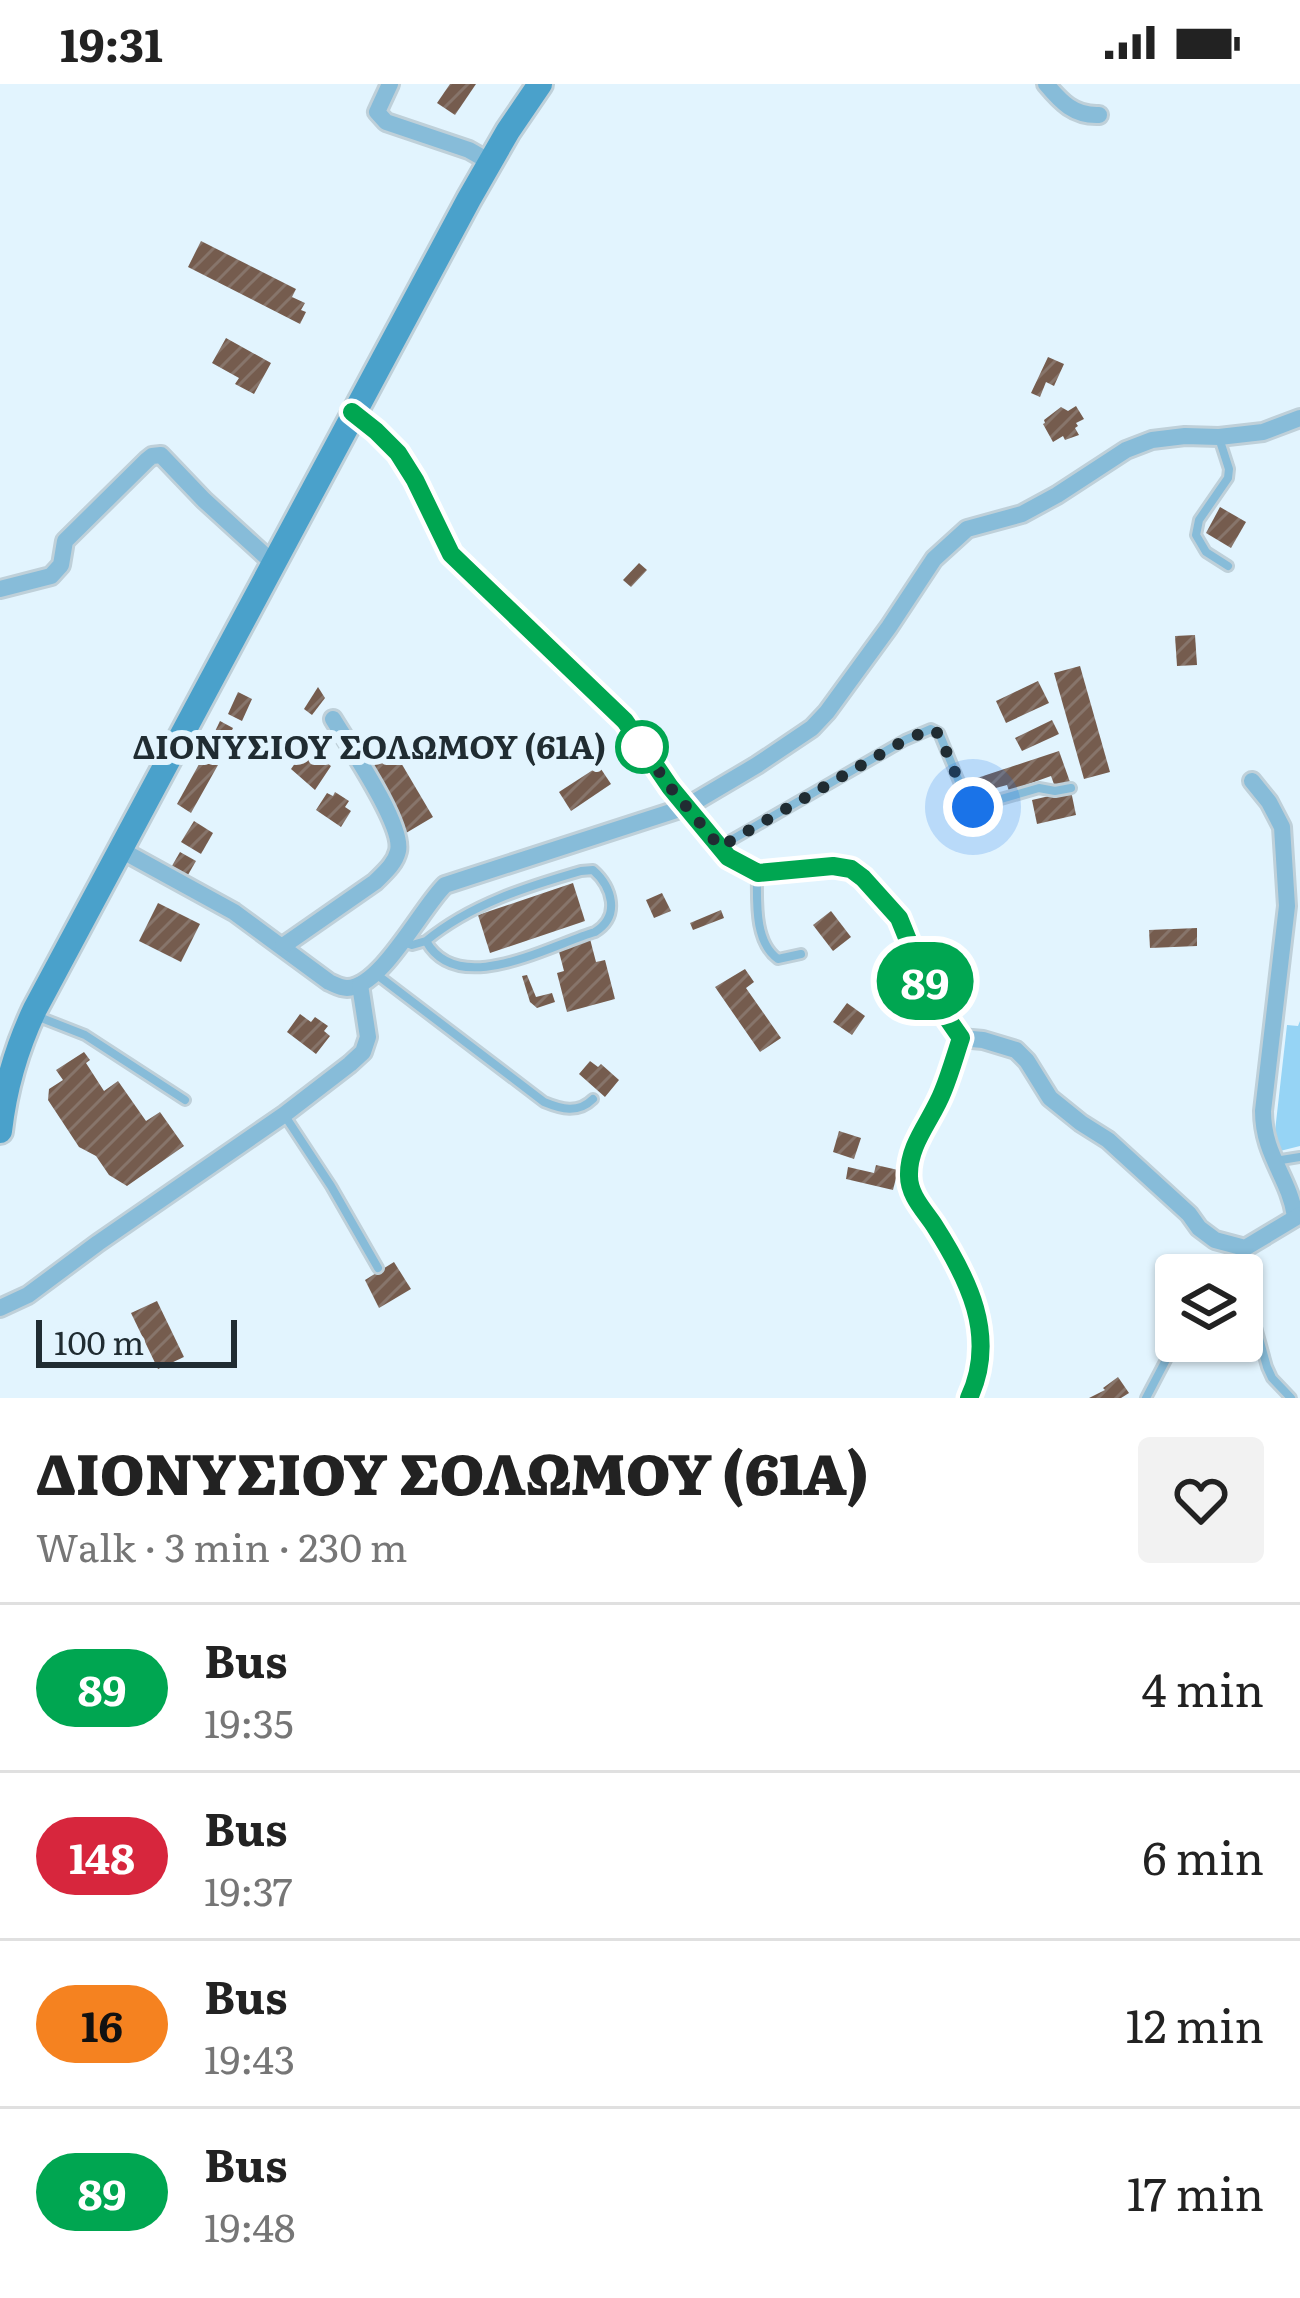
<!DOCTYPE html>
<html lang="en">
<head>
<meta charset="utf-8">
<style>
  :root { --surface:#fff; --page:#f2f2f2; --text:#222; --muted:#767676; --line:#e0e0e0 }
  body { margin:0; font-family:Literata,serif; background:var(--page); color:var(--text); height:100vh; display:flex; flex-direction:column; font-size:45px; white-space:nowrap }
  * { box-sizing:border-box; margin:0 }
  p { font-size:39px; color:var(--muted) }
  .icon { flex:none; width:66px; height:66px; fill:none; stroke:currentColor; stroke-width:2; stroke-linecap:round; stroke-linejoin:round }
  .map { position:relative; height:1314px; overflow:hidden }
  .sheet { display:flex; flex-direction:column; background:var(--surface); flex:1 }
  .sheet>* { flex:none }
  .badge { padding:0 24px; border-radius:39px; font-size:42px; line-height:78px }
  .fabs { position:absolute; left:1155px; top:1170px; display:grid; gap:24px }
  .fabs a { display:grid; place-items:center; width:108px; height:108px; border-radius:12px; background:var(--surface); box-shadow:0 3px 9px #0004; font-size:60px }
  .scale { position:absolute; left:36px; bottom:30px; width:201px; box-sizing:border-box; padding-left:12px; border:6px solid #202c32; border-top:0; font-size:33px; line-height:42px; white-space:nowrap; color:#202c32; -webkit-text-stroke:9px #e2f4fe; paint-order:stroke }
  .you { position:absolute; width:60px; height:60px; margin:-30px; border:9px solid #fff; border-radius:50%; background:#1a73e8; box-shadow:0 0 0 18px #1a73e833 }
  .map>.badge { position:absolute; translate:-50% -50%; box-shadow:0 0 0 6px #fff }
  .round { display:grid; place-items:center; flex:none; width:126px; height:126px; border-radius:12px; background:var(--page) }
  .summary { display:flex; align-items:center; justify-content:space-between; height:204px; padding:0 36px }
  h1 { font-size:57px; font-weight:800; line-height:90px }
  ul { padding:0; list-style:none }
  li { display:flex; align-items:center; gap:36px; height:168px; padding:0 36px; border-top:3px solid var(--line) }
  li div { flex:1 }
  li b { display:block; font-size:45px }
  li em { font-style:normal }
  li .badge { min-width:132px; font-weight:700; text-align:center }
  .status { display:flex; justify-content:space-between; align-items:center; height:84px; padding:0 60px; background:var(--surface); direction:ltr }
  .status svg { height:33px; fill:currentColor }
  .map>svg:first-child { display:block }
</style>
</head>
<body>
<div class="status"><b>19:31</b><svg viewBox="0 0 49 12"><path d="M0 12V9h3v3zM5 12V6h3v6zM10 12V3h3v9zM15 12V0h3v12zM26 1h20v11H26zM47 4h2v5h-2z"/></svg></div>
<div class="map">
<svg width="1300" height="1314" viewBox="0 0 1300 1314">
  <defs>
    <pattern id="building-hatch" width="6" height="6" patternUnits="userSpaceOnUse" patternTransform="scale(3)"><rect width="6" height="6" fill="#755c4e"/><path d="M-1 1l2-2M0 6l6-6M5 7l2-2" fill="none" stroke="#87756b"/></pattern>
  </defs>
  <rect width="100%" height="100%" fill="#e2f4fe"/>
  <!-- green -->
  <path fill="#96d4f5" d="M1300,937V1062L1280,1067L1274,1056L1287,941L1298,942Z"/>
  <!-- building -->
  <g fill="url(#building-hatch)">
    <path d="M450,0H476L455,31L437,19Z"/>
    <path d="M201,157L296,205L292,213L305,219L301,226L306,228L300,240L188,183Z"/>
    <path d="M226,254L271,279L254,310L235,300L239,294L212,279Z"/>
    <path d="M1048,273L1064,280L1054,302L1046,298L1040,313L1031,309Z"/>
    <path d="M1076,322L1084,335L1076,339L1078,342L1075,344L1079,351L1065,356L1063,352L1053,358L1043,340L1045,339L1044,336L1061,323L1068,327Z"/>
    <path d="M1220,423L1246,438L1231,464L1206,449Z"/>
    <path d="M639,479L647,486L631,503L623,496Z"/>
    <path d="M1195,551L1197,581L1177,582L1175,552Z"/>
    <path d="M1080,582L1110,688L1084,695L1054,589Z"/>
    <path d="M1038,597L1049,619L1006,639L996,617Z"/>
    <path d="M318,603L325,614L312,631L304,625Z"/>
    <path d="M238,608L252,615L242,637L228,630Z"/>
    <path d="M1052,636L1059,650L1022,667L1015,654Z"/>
    <path d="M220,637L233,644L222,667L209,660Z"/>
    <path d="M384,650L433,733L406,749L357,666Z"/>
    <path d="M1059,667L1070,698L1055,703L1051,692L1009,707L1007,701L992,705L995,715L978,720L977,716L971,718L965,698Z"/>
    <path d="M303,668L308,671L311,668L331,682L315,706L291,685Z"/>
    <path d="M203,673L218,681L191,729L177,720Z"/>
    <path d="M599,682L611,700L571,727L559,708Z"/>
    <path d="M1071,707L1076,731L1037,740L1032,716Z"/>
    <path d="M335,708L349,717L345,723L351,727L341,743L316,726L327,709L333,712Z"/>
    <path d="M194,737L213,749L201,770L181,758Z"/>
    <path d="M180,768L196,777L185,796L169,787Z"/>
    <path d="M573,799L585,837L490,869L478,831Z"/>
    <path d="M662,809L671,827L654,834L646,816Z"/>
    <path d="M158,819L200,840L181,878L139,857Z"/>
    <path d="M721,826L724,834L693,846L690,839Z"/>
    <path d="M831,827L851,853L833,867L813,841Z"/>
    <path d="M1197,844V862L1150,864L1149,846Z"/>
    <path d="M590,855L596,878L605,876L615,915L567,928L557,889L564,887L558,864Z"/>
    <path d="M745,885L754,898L746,904L781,954L760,968L715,903Z"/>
    <path d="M527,891L536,913L552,909L555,918L537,924L530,918L522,892Z"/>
    <path d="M847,919L865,932L852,951L833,938Z"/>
    <path d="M300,930L311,938L315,933L328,942L324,947L330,952L316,970L287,948Z"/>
    <path d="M84,968L90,976L86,979L104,1007L118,997L146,1037L160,1028L184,1062L127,1102L109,1091L96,1072L79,1063L48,1016L49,1005L63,996L56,986Z"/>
    <path d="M590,977L598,983L601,980L619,996L605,1013L579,990Z"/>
    <path d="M839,1047L861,1054L854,1075L833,1068Z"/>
    <path d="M876,1081L898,1086L893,1106L846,1095L848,1083L874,1089Z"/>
    <path d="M394,1178L411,1205L379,1224L365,1196Z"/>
    <path d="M157,1217L184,1273L158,1285L131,1229Z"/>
    <path d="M1118,1293L1129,1309L1121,1314H1089L1105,1306L1103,1304Z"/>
  </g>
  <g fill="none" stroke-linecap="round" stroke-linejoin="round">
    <defs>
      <g id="service">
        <path d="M1219,354L1229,385L1228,394L1199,436L1196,451L1206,468L1228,482"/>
        <path d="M721,762L905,656L931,645L939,649L967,717L973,723L1039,704L1055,707L1071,704"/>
        <path d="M757,790C757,817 754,858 778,875L801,870"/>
        <path d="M404,858L412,861L426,857C458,915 550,861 595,848C621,832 612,803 593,786L581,787C526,803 471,820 426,857"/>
        <path d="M376,890L544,1018C561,1025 578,1030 593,1015"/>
        <path d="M39,933L85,951L185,1016"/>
        <path d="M285,1032L331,1102L378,1184"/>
        <path d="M1275,1077L1300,1073"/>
        <path d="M1237,1191L1244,1166"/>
        <path d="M1242,1193L1267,1283L1272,1294L1291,1314"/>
        <path d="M1146,1314L1168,1272L1182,1257"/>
      </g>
      <g id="minor">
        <path d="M390,0L377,28L386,38L469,66L490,78"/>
        <path d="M1046,0C1061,18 1074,32 1099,31"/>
        <path d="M352,329L376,347L398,369L415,396L451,470L625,637L670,703L728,773L757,789L833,782L851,785L863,794L899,834L929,907L961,954C955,971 950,990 943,1007C932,1035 908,1060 909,1092C909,1111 924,1126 934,1141C968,1193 998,1254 969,1314"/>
        <path d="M0,505L51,492L61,481L65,457L147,376L152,372L161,371L204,416L273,479"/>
        <path d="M1252,697L1269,718L1282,743L1287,822L1263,1027C1263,1071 1289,1093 1295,1132"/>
        <path d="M121,766L234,828L329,898C336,901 340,904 347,904C381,904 422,823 445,801L686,723L757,681L812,644L827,628L889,543L934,475L967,445L1022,430L1057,411L1126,366L1152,356L1185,352L1219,353L1263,348L1300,334"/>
        <path d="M283,862L375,798C384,789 395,780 398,767C404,741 348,660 333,635"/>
        <path d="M961,954L983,956L1016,966L1027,977L1050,1014L1081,1039L1108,1056L1189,1130L1199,1144L1215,1156L1245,1164L1300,1131"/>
        <path d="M0,1224L28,1211L98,1159L285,1030L350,980L363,968L368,953L360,901"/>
      </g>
      <path id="secondary" d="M0,1047C5,1003 16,965 35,925L469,115L508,47L540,0"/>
    </defs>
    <!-- service casing -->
    <use href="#service" stroke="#bfd0d9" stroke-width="14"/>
    <!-- minor casing -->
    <use href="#minor" stroke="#bfd0d9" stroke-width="22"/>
    <!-- secondary casing -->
    <use href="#secondary" stroke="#bfd0d9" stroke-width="30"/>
    <!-- service -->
    <use href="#service" stroke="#87bcd9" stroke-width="8"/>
    <!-- minor -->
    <use href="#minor" stroke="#87bcd9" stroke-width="16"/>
    <!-- secondary -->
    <use href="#secondary" stroke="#4aa1cb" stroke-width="24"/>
  </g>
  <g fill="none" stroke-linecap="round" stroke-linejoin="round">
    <defs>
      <path id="line" d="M352,328L376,347L398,369L415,396L451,470L625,637L670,703L728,773L758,789L833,782L851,785L863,794L899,834L929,908L961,954C955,972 950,990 943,1007C932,1036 908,1060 909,1092C909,1111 924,1126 934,1141C968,1194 998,1252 969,1314"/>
    </defs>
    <!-- line casing -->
    <use href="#line" stroke="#fff" stroke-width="27"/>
    <!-- line -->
    <use href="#line" stroke="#00a651" stroke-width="18"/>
    <!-- walk -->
    <path stroke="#202c32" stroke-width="12" stroke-dasharray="0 21.6" d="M642,663L638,658L670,703L720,763L905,656L931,645L939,650L967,717L973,723"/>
  </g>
  <!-- markers -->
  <circle fill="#fff" stroke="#00a651" stroke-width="6" cx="642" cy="663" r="24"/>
  <g text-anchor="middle" stroke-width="12" stroke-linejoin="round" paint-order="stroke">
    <!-- stop labels -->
    <g font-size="33" font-weight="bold" fill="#202c32" stroke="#e2f4fe" text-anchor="end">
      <text x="606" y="675">ΔΙΟΝΥΣΙΟΥ ΣΟΛΩΜΟΥ (61Α)</text>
    </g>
  </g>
</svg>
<div class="fabs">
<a><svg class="icon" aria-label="layers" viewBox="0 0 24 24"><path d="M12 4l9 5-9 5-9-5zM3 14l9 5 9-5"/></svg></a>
</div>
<div class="scale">100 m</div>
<div class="you" style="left:973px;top:723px"></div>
<b class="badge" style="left:925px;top:897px;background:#00a651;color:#fff">89</b>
</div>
<section class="sheet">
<div class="summary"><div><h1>ΔΙΟΝΥΣΙΟΥ ΣΟΛΩΜΟΥ (61Α)</h1><p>Walk · 3 min · 230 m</p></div><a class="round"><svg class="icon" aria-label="heart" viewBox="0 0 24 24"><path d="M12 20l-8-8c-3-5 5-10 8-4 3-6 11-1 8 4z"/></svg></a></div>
<ul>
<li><span class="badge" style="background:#00a651;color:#fff">89</span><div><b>Bus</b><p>19:35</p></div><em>4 min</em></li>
<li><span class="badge" style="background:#d7263d;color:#fff">148</span><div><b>Bus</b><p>19:37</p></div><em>6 min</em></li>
<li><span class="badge" style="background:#f58220;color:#111">16</span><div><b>Bus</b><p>19:43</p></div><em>12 min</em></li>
<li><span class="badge" style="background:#00a651;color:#fff">89</span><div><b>Bus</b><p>19:48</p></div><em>17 min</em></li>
</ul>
</section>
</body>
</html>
